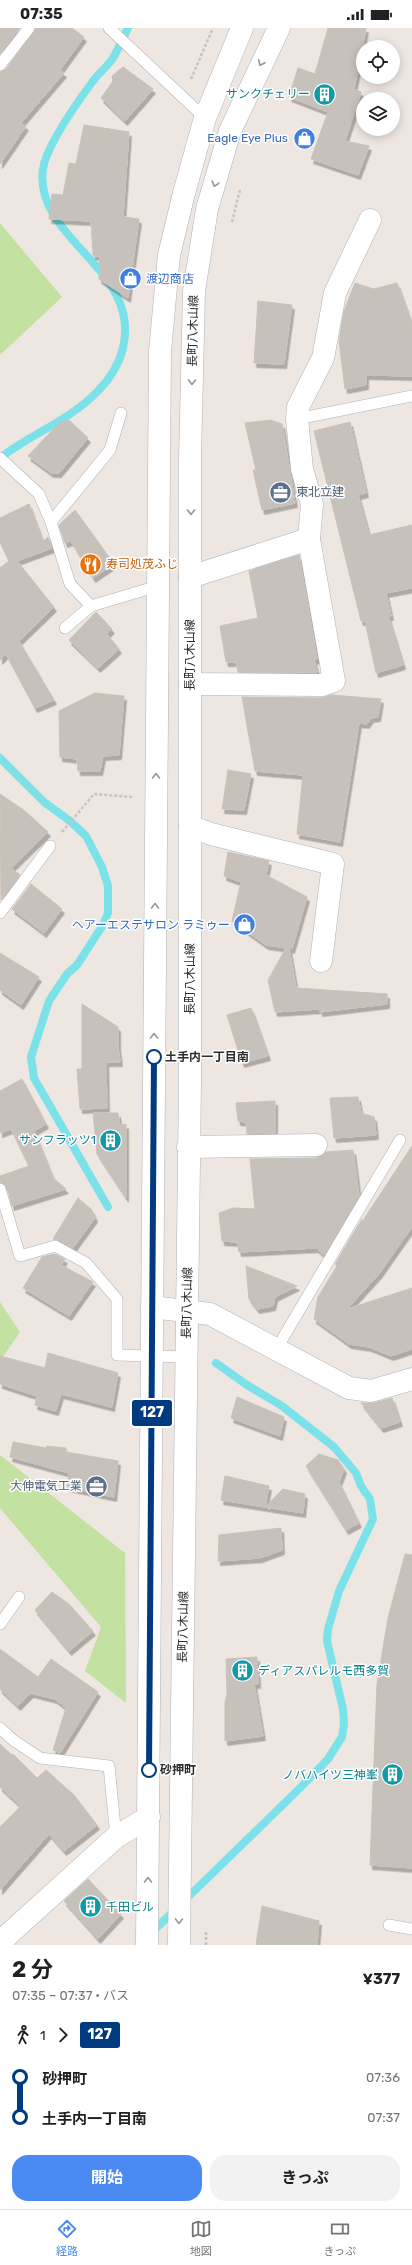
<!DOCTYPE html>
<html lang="ja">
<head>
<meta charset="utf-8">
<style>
  :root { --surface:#fff; --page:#f2f2f2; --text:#202124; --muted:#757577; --line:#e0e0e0; --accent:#4b8af2 }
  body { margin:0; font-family:Rubik,"Noto Sans JP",sans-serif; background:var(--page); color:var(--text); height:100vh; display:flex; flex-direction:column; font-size:15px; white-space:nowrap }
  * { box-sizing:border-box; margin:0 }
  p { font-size:13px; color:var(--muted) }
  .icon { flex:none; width:22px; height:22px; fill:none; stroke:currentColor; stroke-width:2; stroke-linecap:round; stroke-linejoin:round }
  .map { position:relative; height:1917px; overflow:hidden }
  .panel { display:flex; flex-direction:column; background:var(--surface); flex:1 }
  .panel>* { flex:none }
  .badge { padding:0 8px; border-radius:3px; font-size:14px; line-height:26px }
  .tools { position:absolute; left:356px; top:12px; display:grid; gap:8px }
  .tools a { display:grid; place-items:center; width:44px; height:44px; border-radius:50%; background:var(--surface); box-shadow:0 2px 10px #0003; font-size:20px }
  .map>.badge { position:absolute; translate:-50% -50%; box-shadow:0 0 0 2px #fff }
  .legs { display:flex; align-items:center; gap:6px; height:44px; padding:0 12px; font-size:13px }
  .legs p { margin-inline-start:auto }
  .summary { display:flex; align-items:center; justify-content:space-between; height:68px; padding:0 12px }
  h1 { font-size:22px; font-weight:700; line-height:30px }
  .button { display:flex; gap:8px; margin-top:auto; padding:8px 12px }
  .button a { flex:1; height:46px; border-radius:16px; background:var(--accent); color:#fff; font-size:16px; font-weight:700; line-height:46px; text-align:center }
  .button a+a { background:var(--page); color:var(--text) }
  ul { padding:0 12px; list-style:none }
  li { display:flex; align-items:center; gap:14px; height:40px; font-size:15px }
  li i { display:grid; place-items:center; width:6px; height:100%; margin:0 5px; background:currentColor }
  li i::after { content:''; width:10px; height:10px; margin:-5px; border:3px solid; border-radius:50%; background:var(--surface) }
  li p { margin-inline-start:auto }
  li:first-child i { background:linear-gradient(#0000 50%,currentColor 0) }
  li:last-child i { background:linear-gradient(currentColor 50%,#0000 0) }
  .status { display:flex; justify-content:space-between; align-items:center; height:28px; padding:0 20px; background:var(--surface); direction:ltr }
  .status svg { height:11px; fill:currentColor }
  .tabs { display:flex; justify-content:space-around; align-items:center; height:56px; border-top:1px solid var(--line); background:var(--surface); font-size:11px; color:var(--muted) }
  .tabs a { display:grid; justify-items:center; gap:2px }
  .tabs .selected { color:var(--accent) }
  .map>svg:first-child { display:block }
</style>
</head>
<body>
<div class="status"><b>07:35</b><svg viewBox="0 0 49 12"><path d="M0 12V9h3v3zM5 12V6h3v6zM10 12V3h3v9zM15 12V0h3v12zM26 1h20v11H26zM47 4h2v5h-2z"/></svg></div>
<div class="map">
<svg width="412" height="1917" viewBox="0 0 412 1917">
  <defs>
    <filter id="shadow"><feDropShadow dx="2.5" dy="4.5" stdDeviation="0" flood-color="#0004"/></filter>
  </defs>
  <rect width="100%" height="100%" fill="#eee6e1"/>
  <!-- green -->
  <g fill="#c3e1a1">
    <path d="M0,195L62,269L0,327Z"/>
    <path d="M0,1274L20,1304L0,1333Z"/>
    <path d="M0,1427L125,1525L126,1675L85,1643L101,1599L0,1480Z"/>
  </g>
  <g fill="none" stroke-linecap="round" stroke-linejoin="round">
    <!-- stream -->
    <g stroke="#7be2ea" stroke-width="8">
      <path d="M0,430C31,406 70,392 97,364C109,352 119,336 123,320C142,241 33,211 43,141C46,118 79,72 93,53C99,45 108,38 113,30C119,20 123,10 128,0"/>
      <path d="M0,730L44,774L70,793L86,808L102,839L108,858V885L103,897L77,937L67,946L49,973L31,1029L34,1050L108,1179"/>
      <path d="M184,1873L301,1759L328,1731L342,1709L344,1696L343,1681L327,1613L328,1601L339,1563L373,1491L370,1471L361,1458L356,1445L334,1419L282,1378L247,1357L216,1335"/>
      <path d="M151,1905L176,1881"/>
    </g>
  </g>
  <!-- building -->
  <g fill="#c7c1bc" stroke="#cac1ba" filter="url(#shadow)">
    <path d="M0,0H20L0,26Z"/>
    <path d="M36,0H72L84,9L60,42L64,45L21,95L26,98L0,136V44L6,41Z"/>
    <path d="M328,0H366L354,61L361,64L345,113L369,118L358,147L311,131L328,84L289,69L298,40L315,46Z"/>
    <path d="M123,39L153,61L125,93L101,70L113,53L112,48Z"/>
    <path d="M84,97L129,104L123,189L139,191L128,270L99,251L100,229L93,227L91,193L49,191L52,166L63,167L69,135L76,136Z"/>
    <path d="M355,255L374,261L397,255L412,297V348L366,347V357L345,361L339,313L344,283Z"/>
    <path d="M258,273L292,277L284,336L254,335Z"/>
    <path d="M69,392L88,410L59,445H51L28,428L60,394Z"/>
    <path d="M271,392L282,396L295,475L262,482L253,442H256L245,395Z"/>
    <path d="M350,394L366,465L358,467L369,507L412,497V560L386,565L391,588H388L403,637L376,645L365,593H361L314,403Z"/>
    <path d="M29,476L43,514L48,509L52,520L17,533L54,579L19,613L54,672L35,680L6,626L0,632V540L9,533L0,514V490Z"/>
    <path d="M75,482L114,536L93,550L71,513L65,515L59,497Z"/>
    <path d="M299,527L317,631L314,632L317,644H238L236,634H226L220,598L258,590L249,543Z"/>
    <path d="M96,584L112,601L107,606L119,621L98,640L69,612Z"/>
    <path d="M95,665L124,668L119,727L103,728L100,743H78L77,731L60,729L59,683Z"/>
    <path d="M331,667L381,671L378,689L371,690L367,696L359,695L340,814L297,806L303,747L255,743L242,669L322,670Z"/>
    <path d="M228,742L251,746L244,782L222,781Z"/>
    <path d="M0,766L25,783L48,804L11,840L20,847L1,872Z"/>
    <path d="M228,824L269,833L266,847L307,869L292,921L289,920L296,960L387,966V976L320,984V981L275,984L268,952L286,920L266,917L232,893L241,854L224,848Z"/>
    <path d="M31,856L62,881L44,905L12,881Z"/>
    <path d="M0,925L39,949L21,977L0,962Z"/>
    <path d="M82,976L118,999V1019L120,1034H106L107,1080L80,1081L77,1041H82Z"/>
    <path d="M251,980L268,1028L242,1035L227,987Z"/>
    <path d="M22,1051L46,1096L34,1103L53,1150L66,1161L12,1178L7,1159L0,1154V1148L29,1138L11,1101L0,1105V1063Z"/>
    <path d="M358,1069L361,1085L374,1089L376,1107L334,1110L330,1070Z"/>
    <path d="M275,1073V1105L247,1106L246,1094L238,1093L236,1075Z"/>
    <path d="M93,1085H118L120,1098L126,1096V1170L97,1126Z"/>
    <path d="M412,1118V1199L379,1246L347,1281L412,1260V1321L391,1328L369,1319L349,1316L314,1291L318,1269L337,1238L335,1236L362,1191V1194Z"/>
    <path d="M353,1122L359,1168L324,1227L316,1220L239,1224L237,1214L222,1213L219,1185L233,1180L255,1181L250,1131L316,1130L326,1124Z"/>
    <path d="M78,1170L92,1182L95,1190L73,1220L58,1212L53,1211Z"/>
    <path d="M54,1226L65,1231L61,1237L93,1254L69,1288L23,1260L42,1229Z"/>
    <path d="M246,1238L297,1258L275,1269L273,1278L257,1281L249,1271Z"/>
    <path d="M48,1325L118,1345L112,1379L61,1366L56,1383L35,1377L37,1368L0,1356V1328L45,1340Z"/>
    <path d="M237,1369L284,1389L280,1408L231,1390Z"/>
    <path d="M392,1370L400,1394L381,1400L361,1375H374Z"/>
    <path d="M13,1414L46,1420L47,1418L66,1420V1424L118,1433L114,1469L67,1459L69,1445L10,1429Z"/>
    <path d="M319,1426L338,1432L344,1441L339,1454L359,1495L346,1502L306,1438Z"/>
    <path d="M225,1448L269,1458L265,1479L221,1472Z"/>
    <path d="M283,1461L305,1466L303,1485L265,1479Z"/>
    <path d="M281,1500L282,1522L260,1530L218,1533L219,1507Z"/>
    <path d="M405,1526L412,1527V1840L370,1837L377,1656L388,1590Z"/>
    <path d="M52,1564L69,1576L93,1603L69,1623L35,1582Z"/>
    <path d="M0,1621L38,1649L51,1631L98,1664L60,1725L53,1722L66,1680L55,1671L31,1665L18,1678L0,1661Z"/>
    <path d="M257,1629L258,1656H254L263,1708L225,1713V1674L227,1667L226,1631Z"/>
    <path d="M0,1716L12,1727L13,1726L37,1750L46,1742L74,1767L97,1797L64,1823L49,1806L0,1862V1799L21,1778L0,1759Z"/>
    <path d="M88,1851L121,1886L98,1911L64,1873Z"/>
    <path d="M262,1878L319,1893L317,1917H256Z"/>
  </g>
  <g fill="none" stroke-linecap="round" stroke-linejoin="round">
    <defs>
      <g id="service">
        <path d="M109,0L205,90"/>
        <path d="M0,37L29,0"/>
        <path d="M297,391L412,368"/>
        <path d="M0,430L39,466L51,494"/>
        <path d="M91,578L70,556L51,494L110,422L121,385"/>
        <path d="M65,600L91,578L158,558"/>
        <path d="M0,885L50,818"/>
        <path d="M0,1161L20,1228L55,1218L86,1235L117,1271V1327L186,1329"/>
        <path d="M277,1320L400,1112"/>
        <path d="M0,1596L19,1569"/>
        <path d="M0,1700L13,1712L40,1730L109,1738L116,1809"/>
        <path d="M389,1897L412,1901"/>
      </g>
      <g id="minor">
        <path d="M190,549L309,511L312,476L302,441L297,391L298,379L323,330L335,265L370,192"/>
        <path d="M190,656L322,657L334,653L309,511"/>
        <path d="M190,798L211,806L333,836L321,933"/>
        <path d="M188,1119L316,1117"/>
        <path d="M152,1279L210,1286L349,1360L371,1363L412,1351"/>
        <path d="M0,1914L116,1809L149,1789"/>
      </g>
      <g id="tertiary">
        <path d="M147,1917L160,323L169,227L184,165L205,90L242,0"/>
        <path d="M179,1917L190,1055V431L194,263L207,181L230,103L279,0"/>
      </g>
    </defs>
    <!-- service casing -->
    <use href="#service" stroke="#aeb2b9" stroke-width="12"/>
    <!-- minor casing -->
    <use href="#minor" stroke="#aeb2b9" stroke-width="23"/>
    <!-- tertiary casing -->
    <use href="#tertiary" stroke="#aeb2b9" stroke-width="23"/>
    <!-- path -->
    <g stroke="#c4c4c4" stroke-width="2.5" stroke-dasharray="3 2" stroke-linecap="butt">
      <path d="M191,51L213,0"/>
      <path d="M232,194L240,162"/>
      <path d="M62,804L94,766L132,769"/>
      <path d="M206,1904V1917"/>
    </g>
    <!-- service -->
    <use href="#service" stroke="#fff" stroke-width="11"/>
    <!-- minor -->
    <use href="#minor" stroke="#fff" stroke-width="22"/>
    <!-- tertiary -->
    <use href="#tertiary" stroke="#fff" stroke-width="22"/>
  </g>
  <!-- one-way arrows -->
  <defs><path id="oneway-chevron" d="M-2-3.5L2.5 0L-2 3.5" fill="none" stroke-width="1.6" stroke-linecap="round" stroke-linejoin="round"/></defs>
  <g stroke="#969696">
    <use href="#oneway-chevron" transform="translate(261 35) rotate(115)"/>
    <use href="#oneway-chevron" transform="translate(215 156) rotate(106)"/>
    <use href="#oneway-chevron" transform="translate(192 354) rotate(91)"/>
    <use href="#oneway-chevron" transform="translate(191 484) rotate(90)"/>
    <use href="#oneway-chevron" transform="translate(156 748) rotate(-90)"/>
    <use href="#oneway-chevron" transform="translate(155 878) rotate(-90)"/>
    <use href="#oneway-chevron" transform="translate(154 1008) rotate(-90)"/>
    <use href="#oneway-chevron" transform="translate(148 1852) rotate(-89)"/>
    <use href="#oneway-chevron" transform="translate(179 1893) rotate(91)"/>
  </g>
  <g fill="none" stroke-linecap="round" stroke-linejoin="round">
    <defs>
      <path id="line-1" d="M149,1742L154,1029"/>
    </defs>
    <!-- line-1 casing -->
    <use href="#line-1" stroke="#fff" stroke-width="9"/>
    <!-- line-1 -->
    <use href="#line-1" stroke="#003b80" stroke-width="6"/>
  </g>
  <!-- icons -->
  <defs>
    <symbol id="building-disc" viewBox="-11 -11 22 22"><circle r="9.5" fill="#0f9aa8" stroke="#fff"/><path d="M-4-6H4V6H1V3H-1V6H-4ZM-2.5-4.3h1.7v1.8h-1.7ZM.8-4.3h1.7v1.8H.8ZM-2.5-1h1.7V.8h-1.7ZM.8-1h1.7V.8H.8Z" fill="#fff"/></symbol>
    <symbol id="shop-disc" viewBox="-11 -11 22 22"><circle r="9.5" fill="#3f7fe0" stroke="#fff"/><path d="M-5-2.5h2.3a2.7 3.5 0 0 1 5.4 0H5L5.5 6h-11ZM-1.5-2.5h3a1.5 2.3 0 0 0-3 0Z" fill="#fff"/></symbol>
    <symbol id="office-disc" viewBox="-11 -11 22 22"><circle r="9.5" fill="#5c6f8a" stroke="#fff"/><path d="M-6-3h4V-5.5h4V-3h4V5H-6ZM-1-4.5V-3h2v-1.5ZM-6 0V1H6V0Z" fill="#fff"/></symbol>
    <symbol id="restaurant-disc" viewBox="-11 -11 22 22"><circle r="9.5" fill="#e8710a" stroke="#fff"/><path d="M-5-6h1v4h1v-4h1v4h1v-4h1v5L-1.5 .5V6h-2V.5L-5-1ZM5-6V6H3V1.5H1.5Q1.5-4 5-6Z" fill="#fff"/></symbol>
  </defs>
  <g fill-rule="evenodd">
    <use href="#building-disc" x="312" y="54" width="25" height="25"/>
    <use href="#shop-disc" x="292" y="98" width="25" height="25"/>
    <use href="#shop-disc" x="118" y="238" width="25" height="25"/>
    <use href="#office-disc" x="268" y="452" width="25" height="25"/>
    <use href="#restaurant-disc" x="78" y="524" width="25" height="25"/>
    <use href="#shop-disc" x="232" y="884" width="25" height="25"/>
    <use href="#building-disc" x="98" y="1100" width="25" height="25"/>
    <use href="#office-disc" x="84" y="1446" width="25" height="25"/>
    <use href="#building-disc" x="230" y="1630" width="25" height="25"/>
    <use href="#building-disc" x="380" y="1734" width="25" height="25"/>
    <use href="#building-disc" x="78" y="1866" width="25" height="25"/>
  </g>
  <!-- markers -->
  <g fill="#fff" stroke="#003b80" stroke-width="2">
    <circle cx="154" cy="1029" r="7"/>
    <circle cx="149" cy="1742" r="7"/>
  </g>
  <g text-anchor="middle" stroke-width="3" stroke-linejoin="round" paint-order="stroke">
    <!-- culture labels -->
    <g font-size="12" fill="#0d838f" stroke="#fff" text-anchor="end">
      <text x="310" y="70">サンクチェリー</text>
      <text x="96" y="1116">サンフラッツ1</text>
      <text x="258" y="1647" text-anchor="start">ディアスパレルモ西多賀</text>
      <text x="378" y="1751">ノバハイツ三神峯</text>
      <text x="106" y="1883" text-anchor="start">千田ビル</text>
    </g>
    <!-- shop labels -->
    <g font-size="12" fill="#366cbe" stroke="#fff" text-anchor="end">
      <text x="288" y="114">Eagle Eye Plus</text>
      <text x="146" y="255" text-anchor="start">渡辺商店</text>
      <text x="230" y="901">ヘアーエステサロン ラミゥー</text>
    </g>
    <!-- street labels -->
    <g font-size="12" fill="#2e2e2e" stroke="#fff">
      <text transform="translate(193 303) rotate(-89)" y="4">長町八木山線</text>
      <text transform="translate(190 627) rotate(-90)" y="4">長町八木山線</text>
      <text transform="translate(190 951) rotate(-90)" y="4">長町八木山線</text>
      <text transform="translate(187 1275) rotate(-89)" y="4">長町八木山線</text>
      <text transform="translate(183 1599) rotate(-89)" y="4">長町八木山線</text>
    </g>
    <!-- service labels -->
    <g font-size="12" fill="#4e5e75" stroke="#fff" text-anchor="start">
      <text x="296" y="468">東北立建</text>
      <text x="82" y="1462" text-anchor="end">大伸電気工業</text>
    </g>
    <!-- food labels -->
    <g font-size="12" fill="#c56008" stroke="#fff" text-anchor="start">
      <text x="106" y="540">寿司処茂ふじ</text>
    </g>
    <!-- stop labels -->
    <g font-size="12" font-weight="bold" fill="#2e2e2e" stroke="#fff" text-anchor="start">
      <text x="165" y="1033">土手内一丁目南</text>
      <text x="160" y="1746">砂押町</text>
    </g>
  </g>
</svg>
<div class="tools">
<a><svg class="icon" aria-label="locate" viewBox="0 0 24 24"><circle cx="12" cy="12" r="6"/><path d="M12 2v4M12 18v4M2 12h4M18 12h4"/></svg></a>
<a><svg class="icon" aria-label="layers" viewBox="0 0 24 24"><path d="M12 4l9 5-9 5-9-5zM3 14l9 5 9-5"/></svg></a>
</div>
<b class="badge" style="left:152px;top:1385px;background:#003b80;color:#fff">127</b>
</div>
<section class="panel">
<div class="summary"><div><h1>2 分</h1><p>07:35 – 07:37 · バス</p></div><b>¥377</b></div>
<div class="legs"><svg class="icon" aria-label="walk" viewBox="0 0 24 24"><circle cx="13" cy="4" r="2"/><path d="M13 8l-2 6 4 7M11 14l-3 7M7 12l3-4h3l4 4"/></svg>1<svg class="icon" aria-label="forward" viewBox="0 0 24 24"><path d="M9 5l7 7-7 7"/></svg><b class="badge" style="background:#003b80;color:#fff">127</b></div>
<ul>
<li><i style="color:#003b80"></i><b>砂押町</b><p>07:36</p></li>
<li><i style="color:#003b80"></i><b>土手内一丁目南</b><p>07:37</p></li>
</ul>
<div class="button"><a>開始</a><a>きっぷ</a></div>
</section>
<nav class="tabs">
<a class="selected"><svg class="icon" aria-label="directions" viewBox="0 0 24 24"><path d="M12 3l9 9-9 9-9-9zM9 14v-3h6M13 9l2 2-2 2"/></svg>経路</a>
<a><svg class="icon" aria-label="map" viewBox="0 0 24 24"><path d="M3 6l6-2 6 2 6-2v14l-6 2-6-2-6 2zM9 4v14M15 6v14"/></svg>地図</a>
<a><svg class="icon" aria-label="tickets" viewBox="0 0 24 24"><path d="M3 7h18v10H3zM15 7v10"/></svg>きっぷ</a>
</nav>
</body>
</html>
